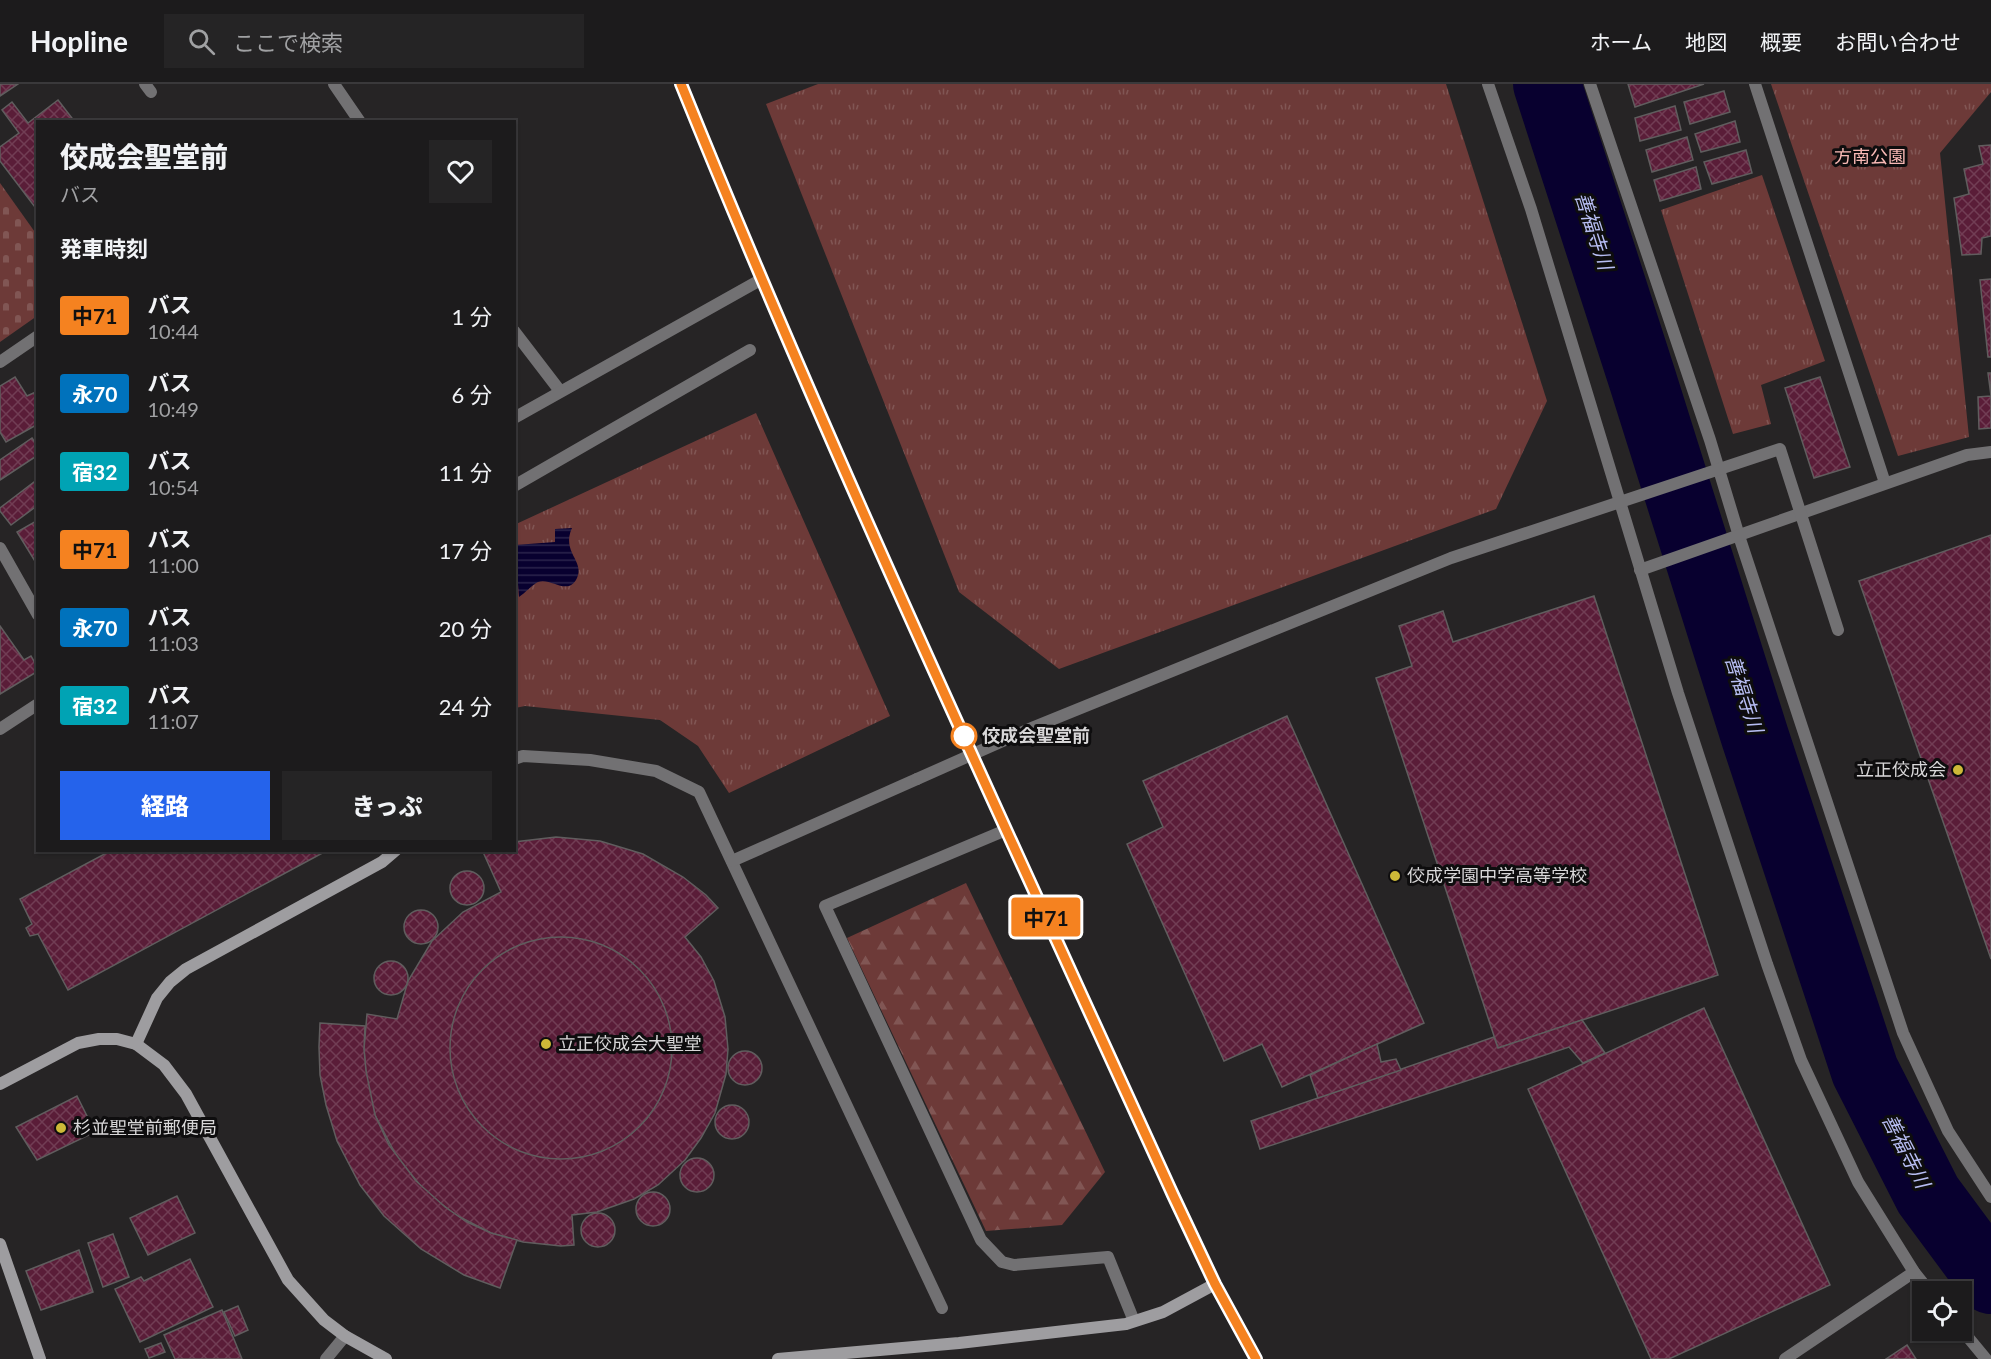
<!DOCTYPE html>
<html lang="ja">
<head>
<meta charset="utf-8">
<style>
  :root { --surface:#1c1b1c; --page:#252425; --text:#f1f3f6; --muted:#a0a1a3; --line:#3a393b; --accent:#2563eb }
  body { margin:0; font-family:Lato,"Noto Sans JP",sans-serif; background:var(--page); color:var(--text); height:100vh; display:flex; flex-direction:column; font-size:22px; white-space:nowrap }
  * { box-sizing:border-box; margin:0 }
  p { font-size:20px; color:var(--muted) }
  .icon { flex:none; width:33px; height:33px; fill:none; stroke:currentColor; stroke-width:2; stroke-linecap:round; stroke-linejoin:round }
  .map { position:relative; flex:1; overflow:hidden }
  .panel { position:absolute; left:36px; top:36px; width:480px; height:732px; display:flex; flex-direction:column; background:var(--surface); border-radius:0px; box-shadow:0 2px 4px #0004,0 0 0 2px var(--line) }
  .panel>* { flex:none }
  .badge { padding:0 12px; border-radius:4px; font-size:21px; line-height:39px }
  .fabs { position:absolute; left:1912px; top:1197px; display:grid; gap:12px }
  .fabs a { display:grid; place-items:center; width:60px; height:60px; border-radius:0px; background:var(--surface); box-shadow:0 2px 4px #0004,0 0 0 2px var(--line); font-size:30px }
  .map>.badge { position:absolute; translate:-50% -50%; box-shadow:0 0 0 3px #fff }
  h2 { padding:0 24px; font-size:22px; line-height:54px }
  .round { display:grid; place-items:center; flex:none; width:63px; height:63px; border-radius:0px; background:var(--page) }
  .headline { display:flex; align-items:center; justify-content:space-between; height:102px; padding:0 24px }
  h1 { font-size:28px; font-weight:800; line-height:45px }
  .cta { display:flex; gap:12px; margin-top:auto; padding:12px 24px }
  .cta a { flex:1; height:69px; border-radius:0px; background:var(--accent); color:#fff; font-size:24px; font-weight:800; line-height:69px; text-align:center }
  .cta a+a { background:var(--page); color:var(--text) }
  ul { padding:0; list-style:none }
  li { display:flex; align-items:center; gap:18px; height:78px; padding:0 24px }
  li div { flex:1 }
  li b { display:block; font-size:22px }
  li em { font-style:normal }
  li .badge { min-width:66px; font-weight:700; text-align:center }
  header { display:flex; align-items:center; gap:36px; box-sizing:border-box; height:84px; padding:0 30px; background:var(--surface); border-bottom:2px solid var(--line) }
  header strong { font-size:28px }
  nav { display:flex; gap:33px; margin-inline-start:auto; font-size:21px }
  .search { width:420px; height:54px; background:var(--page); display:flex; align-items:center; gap:15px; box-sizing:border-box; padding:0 21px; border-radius:0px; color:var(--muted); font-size:22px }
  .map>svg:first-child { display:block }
</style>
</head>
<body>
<header>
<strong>Hopline</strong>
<div class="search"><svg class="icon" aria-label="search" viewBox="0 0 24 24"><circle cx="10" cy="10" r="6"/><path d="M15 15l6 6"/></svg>ここで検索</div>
<nav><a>ホーム</a><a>地図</a><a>概要</a><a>お問い合わせ</a></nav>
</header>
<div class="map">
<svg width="1991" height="1275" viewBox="0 0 1991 1275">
  <defs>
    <pattern id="forest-firs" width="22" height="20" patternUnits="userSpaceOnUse" patternTransform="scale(1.5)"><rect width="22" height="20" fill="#6d3a38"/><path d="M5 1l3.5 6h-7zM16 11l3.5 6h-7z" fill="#815654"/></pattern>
    <pattern id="cemetery-stones" width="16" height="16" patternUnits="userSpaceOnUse" patternTransform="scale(1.5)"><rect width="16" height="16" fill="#6d3a38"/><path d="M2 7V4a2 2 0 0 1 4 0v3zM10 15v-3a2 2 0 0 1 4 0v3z" fill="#815654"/></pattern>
    <pattern id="park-tufts" width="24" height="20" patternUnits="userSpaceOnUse" patternTransform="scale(1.5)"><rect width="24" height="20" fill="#6d3a38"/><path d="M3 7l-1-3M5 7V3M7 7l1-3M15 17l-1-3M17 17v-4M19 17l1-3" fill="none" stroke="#815654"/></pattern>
    <pattern id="water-rules" width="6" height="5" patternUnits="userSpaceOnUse" patternTransform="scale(1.5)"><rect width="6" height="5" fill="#08002f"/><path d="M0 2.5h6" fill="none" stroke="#2b244c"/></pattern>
    <pattern id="building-cross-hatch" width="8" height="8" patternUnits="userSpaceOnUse" patternTransform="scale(1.5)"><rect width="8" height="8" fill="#5a1d38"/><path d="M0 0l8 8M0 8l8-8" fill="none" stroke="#713d54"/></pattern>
  </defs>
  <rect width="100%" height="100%" fill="#262425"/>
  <!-- forest -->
  <path fill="url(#forest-firs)" d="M966,799L1105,1088L1062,1141L986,1147L847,854Z"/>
  <!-- cemetery -->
  <path fill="url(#cemetery-stones)" d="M0,99L37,151V232L0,258Z"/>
  <!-- park -->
  <g fill="url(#park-tufts)">
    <path d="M818,0H1446L1547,317L1496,425L1059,585L959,508L766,20Z"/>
    <path d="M1771,0H1991V8L1940,69L1969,353L1898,372Z"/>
    <path d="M1762,91L1825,277L1761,301L1771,340L1733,350L1661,126Z"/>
    <path d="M756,329L890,632L729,709L698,662L660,636L525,622L515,624L514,441Z"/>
  </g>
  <!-- water -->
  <path fill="url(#water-rules)" d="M572,444C561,468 585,477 577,494C568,513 551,493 538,498C532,501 525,509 519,513L515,461L555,458V445Z"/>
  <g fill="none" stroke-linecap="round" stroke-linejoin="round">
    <!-- river -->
    <path stroke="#08002f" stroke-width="68" d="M1547,0L1642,294L1755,653L1865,987L1928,1111L1991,1196"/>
  </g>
  <!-- building -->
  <g fill="url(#building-cross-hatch)" stroke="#605d5e" stroke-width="1.5">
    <path d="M0,0H18L0,12Z"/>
    <path d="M1628,0H1704L1635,23Z"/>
    <path d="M1724,7L1730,28L1690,40L1684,18Z"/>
    <path d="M58,16L75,38H38V127L0,77V63L19,49L2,26L12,18L28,39Z"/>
    <path d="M1675,22L1681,46L1640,57L1635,34Z"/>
    <path d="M1735,37L1740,58L1701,68L1695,50Z"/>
    <path d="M1687,53L1693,76L1652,88L1646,66Z"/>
    <path d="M1991,61V152L1982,154L1981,170L1962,171L1954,114L1969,110L1964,85L1983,80L1979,62Z"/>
    <path d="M1746,66L1752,89L1712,100L1704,78Z"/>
    <path d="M1696,83L1701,105L1660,117L1654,96Z"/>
    <path d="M1991,195V273H1988L1980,196Z"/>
    <path d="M1988,289H1991V344L1979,345L1978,313L1991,312Z"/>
    <path d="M15,293L27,312L38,307V340L6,358L0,348V302Z"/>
    <path d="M1820,293L1850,383L1814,394L1785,304Z"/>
    <path d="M32,354L38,363V371L0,396V376Z"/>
    <path d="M38,395V421L11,441L0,427V424Z"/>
    <path d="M38,436V482L17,448Z"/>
    <path d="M1991,451V875L1859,497Z"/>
    <path d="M1594,512L1718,891L1498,964L1376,594L1412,582L1399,542L1443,527L1453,558Z"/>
    <path d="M0,542L24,576L31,572L38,584V587L0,610Z"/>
    <path d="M1287,632L1424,939L1282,1003L1262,960L1224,977L1127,760L1163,743L1143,697Z"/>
    <path d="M556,753L600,757L643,770L683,793L706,811L718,824L685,853L701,873L714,897L725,933L728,965L726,990L715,1029L701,1054L685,1076L658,1101L634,1115L597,1128L572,1131L574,1161L561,1162L523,1158L491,1149L456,1131L425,1107L397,1073L375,1031L367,1000L364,965L367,930L397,935L408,897L432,857L463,828L501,808L483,768L514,766V758Z"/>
    <path d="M112,766H328L68,906L38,850L30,852L26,844L32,840L20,815Z"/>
    <circle cx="467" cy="804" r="17"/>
    <circle cx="421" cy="843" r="17"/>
    <circle cx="561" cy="964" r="111"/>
    <circle cx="391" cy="894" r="17"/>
    <path d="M1704,924L1830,1201L1669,1275H1651L1528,1005Z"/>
    <path d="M1582,936L1605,969L1583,979L1569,963L1260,1065L1251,1037L1494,953L1498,964Z"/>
    <path d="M320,939L365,942L364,965L366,987L375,1031L389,1061L416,1097L445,1123L467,1138L491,1149L517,1156L500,1204L464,1191L421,1165L384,1132L360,1101L337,1057L326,1021L320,991L319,963Z"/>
    <path d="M1377,960L1381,978L1396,975L1401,986L1318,1014L1310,991Z"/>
    <circle cx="745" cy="984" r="17"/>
    <path d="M77,1012L95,1048L37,1076L16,1043Z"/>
    <circle cx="732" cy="1038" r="17"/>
    <circle cx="697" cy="1091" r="17"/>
    <circle cx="653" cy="1125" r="17"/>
    <path d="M177,1112L195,1149L148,1171L130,1134Z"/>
    <circle cx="598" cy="1146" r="17"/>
    <path d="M113,1150L129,1193L103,1203L88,1159Z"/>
    <path d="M79,1166L93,1208L41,1226L26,1187Z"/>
    <path d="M190,1175L213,1223L140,1258L115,1205L141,1193L144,1197Z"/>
    <path d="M238,1222L248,1246L235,1252L224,1228Z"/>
    <path d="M222,1226L242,1275H175L164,1251Z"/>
    <path d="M161,1259L165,1268L149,1274L145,1265Z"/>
    <path d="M1907,1261L1916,1275H1886Z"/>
  </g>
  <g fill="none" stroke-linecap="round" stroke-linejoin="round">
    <!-- lane -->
    <g stroke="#727173" stroke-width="12">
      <path d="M145,0L151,8"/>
      <path d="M0,464L38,531"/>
      <path d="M1006,746L825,822L981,1156L1002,1178L1014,1181L1108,1173L1134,1237"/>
      <path d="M326,1275L345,1252"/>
    </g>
    <!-- street -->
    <g stroke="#727173" stroke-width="12">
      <path d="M334,0L360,38"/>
      <path d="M1488,0L1531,125L1678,609L1767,880L1801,976L1858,1098L1914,1188L1930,1208"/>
      <path d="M1590,0L1710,356L1739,452L1903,949L1948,1047L1991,1113"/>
      <path d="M1755,0L1885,399"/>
      <path d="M514,247L560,307"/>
      <path d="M0,278L38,252"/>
      <path d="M514,334L762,195"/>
      <path d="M514,402L750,266"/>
      <path d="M1640,486L1967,371L1991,368"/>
      <path d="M0,645L38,620"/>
      <path d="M514,675L523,672L590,676L656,687L699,708L942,1224"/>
      <path d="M732,777L917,695"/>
      <path d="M1962,1246L1986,1275"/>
      <path d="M1785,1275L1914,1188"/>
    </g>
    <!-- secondary -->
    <g stroke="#9e9da0" stroke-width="12">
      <path d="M681,0C833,376 1005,743 1173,1111L1215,1200L1256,1275"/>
      <path d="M136,960L157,914L170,898L186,885L382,778L396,766"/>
      <path d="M0,1000L78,959L99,955H117L136,960L164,981L186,1010L288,1196L324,1236L345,1252L386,1275"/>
      <path d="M0,1160L40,1275"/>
      <path d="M778,1275L959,1259L1126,1240L1163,1228L1215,1200"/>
    </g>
    <!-- street-bridge -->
    <path stroke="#727173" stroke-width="12" d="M917,695L1034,643L1451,474L1780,365L1838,546"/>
  </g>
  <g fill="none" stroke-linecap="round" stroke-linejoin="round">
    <defs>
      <path id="line" d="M681,0C833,376 1005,742 1173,1111L1215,1200L1256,1275"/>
    </defs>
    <!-- line casing -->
    <use href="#line" stroke="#fff" stroke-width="14"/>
    <!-- line -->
    <use href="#line" stroke="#f58220" stroke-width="9"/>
  </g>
  <!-- markers -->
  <circle fill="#fff" stroke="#f58220" stroke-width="3" cx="964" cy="652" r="12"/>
  <g fill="#cdb938" stroke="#0e0d0e" stroke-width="2">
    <circle cx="1958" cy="686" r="6"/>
    <circle cx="1395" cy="792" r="6"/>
    <circle cx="546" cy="960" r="6"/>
    <circle cx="61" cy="1044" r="6"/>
  </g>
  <g text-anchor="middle" stroke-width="6" stroke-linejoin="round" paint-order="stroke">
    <!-- park labels -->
    <g font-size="18" fill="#f8b9b5" stroke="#0e0d0e">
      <text x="1870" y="79">方南公園</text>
    </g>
    <!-- stop labels -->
    <g font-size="18" font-weight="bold" fill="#d8d7d8" stroke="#0e0d0e" text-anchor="start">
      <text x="982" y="658">佼成会聖堂前</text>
    </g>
    <!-- poi labels -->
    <g font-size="18" fill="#d8d7d8" stroke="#0e0d0e" text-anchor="start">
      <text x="1946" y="692" text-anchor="end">立正佼成会</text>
      <text x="1407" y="798">佼成学園中学高等学校</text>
      <text x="558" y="966">立正佼成会大聖堂</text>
      <text x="73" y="1050">杉並聖堂前郵便局</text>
    </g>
    <!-- water labels -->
    <g font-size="20" font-style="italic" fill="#b7bdf2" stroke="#0e0d0e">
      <text transform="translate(1594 147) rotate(72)" y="7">善福寺川</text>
      <text transform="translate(1744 610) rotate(72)" y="7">善福寺川</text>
      <text transform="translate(1906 1067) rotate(63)" y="7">善福寺川</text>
    </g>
  </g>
</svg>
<div class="fabs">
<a><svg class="icon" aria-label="locate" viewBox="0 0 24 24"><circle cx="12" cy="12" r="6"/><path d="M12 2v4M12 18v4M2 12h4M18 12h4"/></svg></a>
</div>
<b class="badge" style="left:1046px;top:833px;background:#f58220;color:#111">中71</b>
<section class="panel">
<div class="headline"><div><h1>佼成会聖堂前</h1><p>バス</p></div><a class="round"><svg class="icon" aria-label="heart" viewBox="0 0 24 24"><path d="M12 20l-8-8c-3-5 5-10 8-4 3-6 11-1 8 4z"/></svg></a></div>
<h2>発車時刻</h2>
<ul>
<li><span class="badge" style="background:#f58220;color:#111">中71</span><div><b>バス</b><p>10:44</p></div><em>1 分</em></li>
<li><span class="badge" style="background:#0072bc;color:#fff">永70</span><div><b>バス</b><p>10:49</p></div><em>6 分</em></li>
<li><span class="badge" style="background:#00a3b4;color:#fff">宿32</span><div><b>バス</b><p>10:54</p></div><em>11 分</em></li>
<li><span class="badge" style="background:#f58220;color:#111">中71</span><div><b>バス</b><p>11:00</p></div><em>17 分</em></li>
<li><span class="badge" style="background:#0072bc;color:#fff">永70</span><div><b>バス</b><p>11:03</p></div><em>20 分</em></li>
<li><span class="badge" style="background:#00a3b4;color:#fff">宿32</span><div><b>バス</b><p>11:07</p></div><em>24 分</em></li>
</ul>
<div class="cta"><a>経路</a><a>きっぷ</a></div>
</section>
</div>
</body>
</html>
